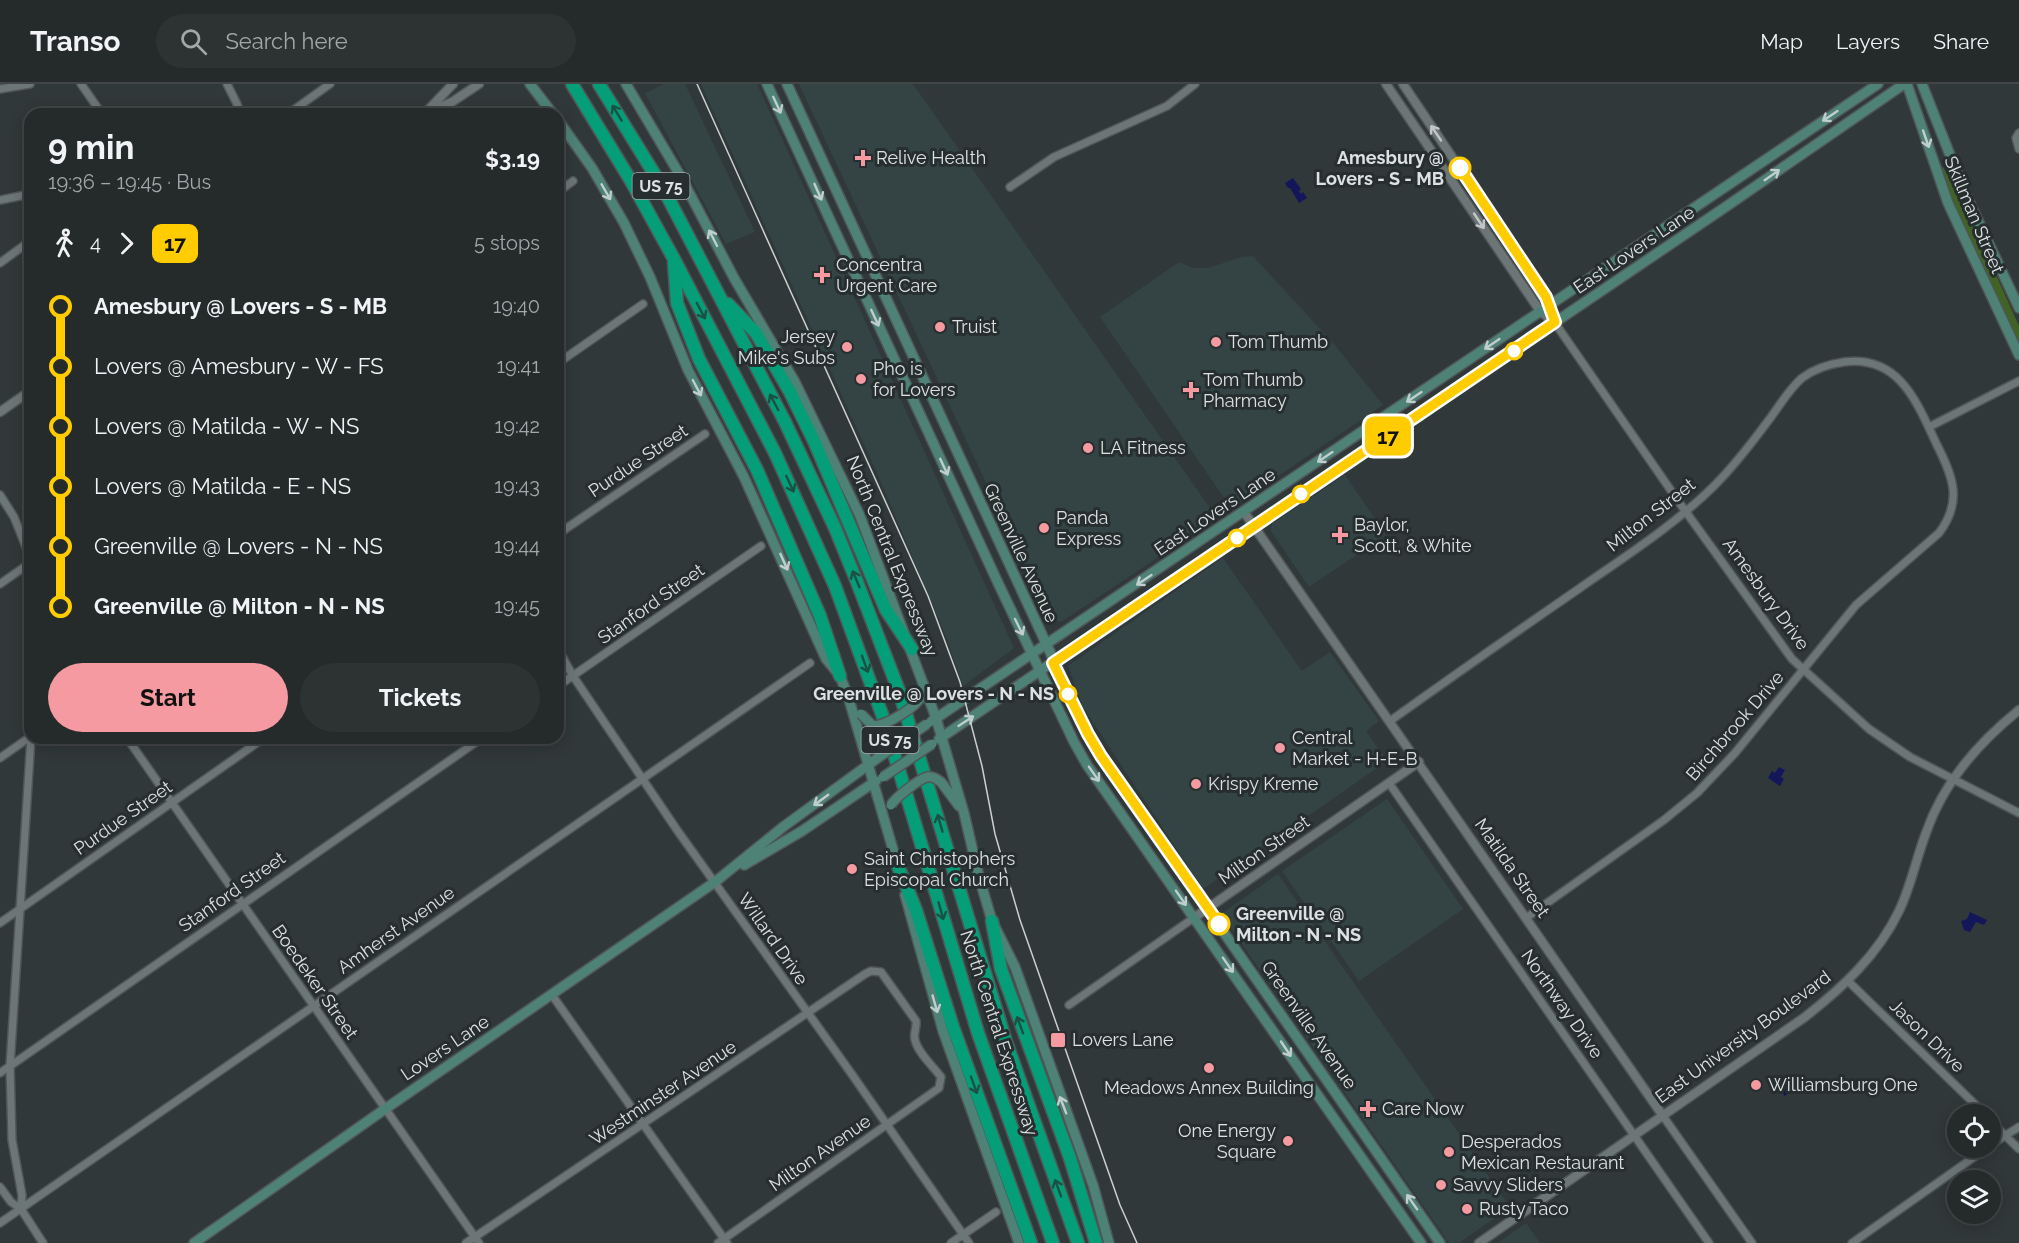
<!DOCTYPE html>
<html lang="en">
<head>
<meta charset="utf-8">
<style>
  :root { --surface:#252a2b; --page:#2d3233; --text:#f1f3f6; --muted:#a3a7a9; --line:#424647; --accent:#f49aa0 }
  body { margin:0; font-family:Raleway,sans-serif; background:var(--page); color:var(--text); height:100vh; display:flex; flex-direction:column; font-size:22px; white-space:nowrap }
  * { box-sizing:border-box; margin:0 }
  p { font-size:20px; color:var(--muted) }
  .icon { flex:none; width:33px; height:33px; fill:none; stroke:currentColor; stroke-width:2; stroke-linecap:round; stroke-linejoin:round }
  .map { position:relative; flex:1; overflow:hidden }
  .panel { position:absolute; left:24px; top:24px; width:540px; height:636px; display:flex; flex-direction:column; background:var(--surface); border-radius:18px; box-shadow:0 3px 15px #0003,0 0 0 2px var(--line) }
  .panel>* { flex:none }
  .badge { padding:0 12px; border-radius:9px; font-size:21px; line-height:39px }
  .tools { position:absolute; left:1947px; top:1020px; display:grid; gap:12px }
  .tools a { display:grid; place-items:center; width:54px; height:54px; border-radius:50%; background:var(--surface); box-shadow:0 3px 15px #0003,0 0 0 2px var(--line); font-size:30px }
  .map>.badge { position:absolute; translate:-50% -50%; box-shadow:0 0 0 3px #fff }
  .legs { display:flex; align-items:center; gap:9px; height:66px; padding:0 24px; font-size:20px }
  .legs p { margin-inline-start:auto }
  .head { display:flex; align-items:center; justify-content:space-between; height:102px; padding:0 24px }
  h1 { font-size:33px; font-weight:700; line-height:45px }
  .primary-button { display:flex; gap:12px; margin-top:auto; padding:12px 24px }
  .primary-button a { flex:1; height:69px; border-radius:36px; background:var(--accent); color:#111; font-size:24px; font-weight:700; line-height:69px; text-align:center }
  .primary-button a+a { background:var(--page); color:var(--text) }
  ul { padding:0 24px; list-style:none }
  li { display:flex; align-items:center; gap:21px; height:60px; font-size:22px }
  li i { display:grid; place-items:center; width:9px; height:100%; margin:0 8px; background:currentColor }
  li i::after { content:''; width:15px; height:15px; margin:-8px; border:4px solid; border-radius:50%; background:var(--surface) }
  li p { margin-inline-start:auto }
  li:first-child i { background:linear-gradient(#0000 50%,currentColor 0) }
  li:last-child i { background:linear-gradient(currentColor 50%,#0000 0) }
  header { display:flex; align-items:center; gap:36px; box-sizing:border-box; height:84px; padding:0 30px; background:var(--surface); border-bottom:2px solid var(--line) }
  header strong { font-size:28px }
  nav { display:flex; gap:33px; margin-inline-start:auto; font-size:21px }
  .search { width:420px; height:54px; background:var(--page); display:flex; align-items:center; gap:15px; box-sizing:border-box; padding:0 21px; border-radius:33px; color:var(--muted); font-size:22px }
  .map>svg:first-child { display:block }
</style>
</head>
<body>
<header>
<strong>Transo</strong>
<div class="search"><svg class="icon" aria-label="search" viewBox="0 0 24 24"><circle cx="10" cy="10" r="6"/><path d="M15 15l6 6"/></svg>Search here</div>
<nav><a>Map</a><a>Layers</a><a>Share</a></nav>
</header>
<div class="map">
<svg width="2019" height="1159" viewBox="0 0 2019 1159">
  <rect width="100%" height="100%" fill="#313839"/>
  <!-- built -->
  <g fill="#344445">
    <path d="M664,0H685L755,148L726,160L645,9Z"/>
    <path d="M701,0H757L1014,564L963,602L947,555L877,389Z"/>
    <path d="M799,0H913L1217,434L1061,538L1050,535Z"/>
    <path d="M1253,172L1334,260L1383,321L1231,424L1100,233L1179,178L1193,184H1208L1242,173Z"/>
    <path d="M1345,391L1386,451L1309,503L1271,447L1272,440Z"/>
    <path d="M1223,474L1302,587L1330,568L1379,637L1366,647L1387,677L1203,805L1083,623L1068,582Z"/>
    <path d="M1387,715L1463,825L1359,897L1282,787Z"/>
    <path d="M1278,790L1510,1123L1459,1159H1449L1221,830Z"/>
    <path d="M1526,1139L1540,1159H1498Z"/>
  </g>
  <!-- green -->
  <path fill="#416425" d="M1943,83L1974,142L2019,242V258L2011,241L2001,228L1955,124L1942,84Z"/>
  <!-- water -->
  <g fill="#131759">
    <path d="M1293,94L1301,105L1299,107L1301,110L1303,108L1307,114L1299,119L1290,104H1288L1285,99Z"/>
    <path d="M1779,683L1785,686L1781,693L1784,695L1780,702L1768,694L1772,687L1775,689Z"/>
    <path d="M1970,828L1987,836L1984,841L1976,838L1970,848L1964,846L1961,837L1967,835Z"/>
    <path d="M1794,990L1797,995L1792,999L1793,1007L1784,1012L1783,1009L1784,1006L1780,1000Z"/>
  </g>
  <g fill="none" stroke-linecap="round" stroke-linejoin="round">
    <defs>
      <g id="minor">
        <path d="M81,0L102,30"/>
        <path d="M227,0L237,20L240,30"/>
        <path d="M0,5L30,0"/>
        <path d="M288,30L330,0"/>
        <path d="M2019,49L2016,54L2019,65"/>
        <path d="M1010,103L1054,73L1167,22L1195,0"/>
        <path d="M558,108L573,97"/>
        <path d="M0,116L30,110"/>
        <path d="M0,179L30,157"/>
        <path d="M1555,239L1681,421L1792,575L1869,645L1910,673L2019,729"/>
        <path d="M558,279L643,220"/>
        <path d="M1929,343L2019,297"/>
        <path d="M0,411L14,433L30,473"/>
        <path d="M558,450L705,350"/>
        <path d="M0,500L30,479"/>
        <path d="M558,565L573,592L677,746L851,989L969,1159"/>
        <path d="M558,602L761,462"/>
        <path d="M1390,637C1453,592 1516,548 1580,504C1626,472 1673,442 1713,403C1734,382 1751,360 1768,337C1779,323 1788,306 1802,294C1814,285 1829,280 1844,278C1900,271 1917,319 1937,361C1953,393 1963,417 1939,449L1856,521L1735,669L1697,709L1664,736L1526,834"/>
        <path d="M127,654L479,1159"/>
        <path d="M0,674L30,653"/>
        <path d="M1389,699L1709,1159"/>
        <path d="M0,839L264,654"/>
        <path d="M1848,897L1985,1030"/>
        <path d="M552,911L727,1159"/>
        <path d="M1069,921L1195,833"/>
        <path d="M0,989L482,654"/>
        <path d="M1663,1032L1752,1159"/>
        <path d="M1990,1037L2019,1065"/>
        <path d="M1990,1061L2019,1043"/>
        <path d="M0,1103L11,1118L21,1125L43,1159"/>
        <path d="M21,1125L22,1111L12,1056L10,982L31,654"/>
        <path d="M0,1139L810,579"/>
        <path d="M466,1159L865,890L871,887L881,888L916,937C917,944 913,949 915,956C918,969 933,982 941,993L939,1004L718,1159"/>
        <path d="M951,1159L996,1128"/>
        <path d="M1852,1159L1987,1064"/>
      </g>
      <g id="tertiary">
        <path d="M1386,0L1540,227L1555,239"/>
        <path d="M1403,0L1546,213L1555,238"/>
        <path d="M429,25L453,0"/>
        <path d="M423,30L452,18L479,0"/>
        <path d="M0,328L30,307"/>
        <path d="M1244,428L1663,1032"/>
        <path d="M1195,833L1419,678"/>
        <path d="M1479,1159L1805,933C1842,904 1878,871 1899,827C1911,802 1916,775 1926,749C1943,699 1978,659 2019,626"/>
      </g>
      <g id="secondary">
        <path d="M530,0L553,30"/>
        <path d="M626,0L681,93L734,194L795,298L860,432L936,634L964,729L979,793L992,837L1015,883L1093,1101L1109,1159"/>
        <path d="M767,0L999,501L1074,658L1087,681L1421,1159"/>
        <path d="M787,0L1088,650L1101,672L1440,1159"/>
        <path d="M1907,0L1948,119L2019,271"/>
        <path d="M1922,0L1965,109L2019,224"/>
        <path d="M558,36L592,84L624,139L650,193L688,286L744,393L826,575L840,592L848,612L899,786"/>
        <path d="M932,637L1878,0"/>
        <path d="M939,655L1724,124L1904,0"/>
        <path d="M941,698L959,722"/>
        <path d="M744,781L802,747L876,697"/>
        <path d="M905,811L943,947L1019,1159"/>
        <path d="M194,1159L385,1025L715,798L783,743L879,673"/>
      </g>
      <g id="motorway">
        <path d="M572,0L631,97L674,175L775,369L835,502L883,633L978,949L1053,1159"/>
        <path d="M599,0L663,104L785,338L835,444L857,498L899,607L1006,958L1078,1159"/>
        <path d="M674,179L677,219L699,275L757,386L820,532L840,592"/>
        <path d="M728,220L756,249L790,308L814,357L886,526L912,565"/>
        <path d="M898,782L916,826L953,943L1031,1159"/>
        <path d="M992,837L1001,885L1070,1074L1096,1159"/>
      </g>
    </defs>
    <!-- minor casing -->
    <use href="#minor" stroke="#505656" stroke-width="10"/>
    <!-- tertiary casing -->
    <use href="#tertiary" stroke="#505656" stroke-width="11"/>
    <!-- secondary casing -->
    <use href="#secondary" stroke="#505656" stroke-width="12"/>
    <!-- motorway casing -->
    <use href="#motorway" stroke="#505656" stroke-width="15"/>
    <!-- minor -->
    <use href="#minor" stroke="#6d7677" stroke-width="7"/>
    <!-- tertiary -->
    <use href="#tertiary" stroke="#6d7677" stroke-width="8"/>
    <!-- secondary -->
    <use href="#secondary" stroke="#4e8277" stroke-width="9"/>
    <!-- motorway -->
    <use href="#motorway" stroke="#049e78" stroke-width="12"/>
    <!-- tram -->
    <path stroke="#cbcfd0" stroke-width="1.5" d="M697,0L928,512L960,598L982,682L995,750L1020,836L1120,1121L1137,1159"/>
    <defs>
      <g id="secondary-bridge">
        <path d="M861,630L873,642C887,641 916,624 922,611"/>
        <path d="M879,673L927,640"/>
        <path d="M883,693L932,660"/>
        <path d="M891,721C895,714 919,695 927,693C933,692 937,695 941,698"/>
      </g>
    </defs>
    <!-- secondary-bridge casing -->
    <use href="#secondary-bridge" stroke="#505656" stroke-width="12" stroke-linecap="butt"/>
    <!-- secondary-bridge -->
    <use href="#secondary-bridge" stroke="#4e8277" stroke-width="9"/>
  </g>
  <!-- one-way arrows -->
  <defs><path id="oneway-shaft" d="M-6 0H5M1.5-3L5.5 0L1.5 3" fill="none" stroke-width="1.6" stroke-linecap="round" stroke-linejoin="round" transform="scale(1.5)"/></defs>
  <g stroke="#c0cecd">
    <use href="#oneway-shaft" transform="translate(777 21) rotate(65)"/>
    <use href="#oneway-shaft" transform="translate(1830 32) rotate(146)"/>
    <use href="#oneway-shaft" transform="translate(1926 55) rotate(71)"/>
    <use href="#oneway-shaft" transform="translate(1772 91) rotate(-35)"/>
    <use href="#oneway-shaft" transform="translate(606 108) rotate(60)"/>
    <use href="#oneway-shaft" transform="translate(818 108) rotate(66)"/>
    <use href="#oneway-shaft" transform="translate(713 154) rotate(-117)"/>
    <use href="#oneway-shaft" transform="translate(875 234) rotate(65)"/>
    <use href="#oneway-shaft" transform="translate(1492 260) rotate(146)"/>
    <use href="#oneway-shaft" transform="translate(697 304) rotate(62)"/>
    <use href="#oneway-shaft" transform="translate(1414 313) rotate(146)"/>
    <use href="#oneway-shaft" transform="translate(1325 373) rotate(146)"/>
    <use href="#oneway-shaft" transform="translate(944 383) rotate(65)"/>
    <use href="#oneway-shaft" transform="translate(784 478) rotate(66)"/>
    <use href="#oneway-shaft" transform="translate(1144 496) rotate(146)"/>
    <use href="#oneway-shaft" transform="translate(1019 543) rotate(64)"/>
    <use href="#oneway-shaft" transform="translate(966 637) rotate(-33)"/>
    <use href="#oneway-shaft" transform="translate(1094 690) rotate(55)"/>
    <use href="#oneway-shaft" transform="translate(821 716) rotate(144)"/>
    <use href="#oneway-shaft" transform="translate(1181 814) rotate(55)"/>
    <use href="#oneway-shaft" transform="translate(1228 881) rotate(55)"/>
    <use href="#oneway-shaft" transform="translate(935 920) rotate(74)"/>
    <use href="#oneway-shaft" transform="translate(1286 965) rotate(56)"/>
    <use href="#oneway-shaft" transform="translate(1063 1021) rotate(-111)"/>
    <use href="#oneway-shaft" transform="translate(1412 1118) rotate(-125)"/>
  </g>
  <g stroke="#1c5045">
    <use href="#oneway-shaft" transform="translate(617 29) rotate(-121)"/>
    <use href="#oneway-shaft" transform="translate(701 227) rotate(62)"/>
    <use href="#oneway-shaft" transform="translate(774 318) rotate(-118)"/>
    <use href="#oneway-shaft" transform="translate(790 400) rotate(65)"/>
    <use href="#oneway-shaft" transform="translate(856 495) rotate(-113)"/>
    <use href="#oneway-shaft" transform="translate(865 580) rotate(70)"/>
    <use href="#oneway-shaft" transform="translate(940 739) rotate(-106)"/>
    <use href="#oneway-shaft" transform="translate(941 827) rotate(74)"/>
    <use href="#oneway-shaft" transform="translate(1020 941) rotate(-110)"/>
    <use href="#oneway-shaft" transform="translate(974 1001) rotate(70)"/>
    <use href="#oneway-shaft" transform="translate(1058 1104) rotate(-110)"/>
  </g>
  <g stroke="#c1c6c7">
    <use href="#oneway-shaft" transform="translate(1436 49) rotate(-124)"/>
    <use href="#oneway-shaft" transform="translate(1479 137) rotate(56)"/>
  </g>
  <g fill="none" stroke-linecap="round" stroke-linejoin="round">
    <defs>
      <path id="line-1" d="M1219,840L1101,672L1088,650L1053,579L1555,238L1546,213L1460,84"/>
    </defs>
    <!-- line-1 casing -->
    <use href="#line-1" stroke="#fff" stroke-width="14"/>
    <!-- line-1 -->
    <use href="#line-1" stroke="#fc0" stroke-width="9"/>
  </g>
  <!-- markers -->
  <g fill="#f49aa0" stroke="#272e2f" stroke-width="2">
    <path d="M860 65h6v6h6v6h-6v6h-6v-6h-6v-6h6z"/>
    <path d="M819 182h6v6h6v6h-6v6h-6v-6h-6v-6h6z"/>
    <circle cx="940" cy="243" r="6"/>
    <circle cx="1216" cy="258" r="6"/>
    <circle cx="847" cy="263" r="6"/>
    <circle cx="861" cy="295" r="6"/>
    <path d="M1188 297h6v6h6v6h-6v6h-6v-6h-6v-6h6z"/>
    <circle cx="1088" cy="364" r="6"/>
    <circle cx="1044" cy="444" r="6"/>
    <path d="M1337 442h6v6h6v6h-6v6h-6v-6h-6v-6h6z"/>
    <circle cx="1280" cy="664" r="6"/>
    <circle cx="1196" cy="700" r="6"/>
    <circle cx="852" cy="785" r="6"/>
    <rect x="1050" y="948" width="16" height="16" rx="3"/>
    <circle cx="1209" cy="984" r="6"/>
    <circle cx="1756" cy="1001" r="6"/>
    <path d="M1365 1016h6v6h6v6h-6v6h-6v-6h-6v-6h6z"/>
    <circle cx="1288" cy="1057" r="6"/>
    <circle cx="1449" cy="1068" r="6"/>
    <circle cx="1441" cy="1101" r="6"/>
    <circle cx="1467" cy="1125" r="6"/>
  </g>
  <g fill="#fff" stroke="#fc0" stroke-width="3">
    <circle cx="1460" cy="84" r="10"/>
    <circle cx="1514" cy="267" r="8"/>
    <circle cx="1301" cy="410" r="8"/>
    <circle cx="1237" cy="454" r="8"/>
    <circle cx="1068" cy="610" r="8"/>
    <circle cx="1219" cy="840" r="10"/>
  </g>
  <g text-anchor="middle" stroke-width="6" stroke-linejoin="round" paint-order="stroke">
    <!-- shield labels -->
    <g fill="#272e2f" stroke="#a6abac" stroke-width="1.5">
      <rect x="632.5" y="89" width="57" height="26" rx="4.5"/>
      <rect x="861.5" y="643" width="57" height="26" rx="4.5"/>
    </g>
    <g font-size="16" font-weight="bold" fill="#dde1e2">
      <text x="661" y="108">US 75</text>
      <text x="890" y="662">US 75</text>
    </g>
    <!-- poi labels -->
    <g font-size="18" fill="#dde1e2" stroke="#272e2f" text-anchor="start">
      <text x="876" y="80">Relive Health</text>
      <text x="836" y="187">Concentra<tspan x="836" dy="21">Urgent Care</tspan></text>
      <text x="952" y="249">Truist</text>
      <text x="835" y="259" text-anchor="end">Jersey<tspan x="835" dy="21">Mike's Subs</tspan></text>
      <text x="1228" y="264">Tom Thumb</text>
      <text x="873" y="291">Pho is<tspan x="873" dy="21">for Lovers</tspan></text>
      <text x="1203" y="302">Tom Thumb<tspan x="1203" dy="21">Pharmacy</tspan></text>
      <text x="1100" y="370">LA Fitness</text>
      <text x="1056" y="440">Panda<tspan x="1056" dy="21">Express</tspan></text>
      <text x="1354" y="447">Baylor,<tspan x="1354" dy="21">Scott, &amp; White</tspan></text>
      <text x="1292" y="660">Central<tspan x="1292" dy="21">Market - H-E-B</tspan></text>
      <text x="1208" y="706">Krispy Kreme</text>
      <text x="864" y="781">Saint Christophers<tspan x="864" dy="21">Episcopal Church</tspan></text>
      <text x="1072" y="962">Lovers Lane</text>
      <text x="1768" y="1007">Williamsburg One</text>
      <text x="1209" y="1010" text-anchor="middle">Meadows Annex Building</text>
      <text x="1382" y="1031">Care Now</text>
      <text x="1276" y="1053" text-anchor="end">One Energy<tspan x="1276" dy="21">Square</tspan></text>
      <text x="1461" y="1064">Desperados<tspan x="1461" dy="21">Mexican Restaurant</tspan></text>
      <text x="1453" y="1107">Savvy Sliders</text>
      <text x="1479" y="1131">Rusty Taco</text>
    </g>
    <!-- stop labels -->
    <g font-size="18" font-weight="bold" fill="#dde1e2" stroke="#272e2f" text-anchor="end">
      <text x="1444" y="80">Amesbury @<tspan x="1444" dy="21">Lovers - S - MB</tspan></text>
      <text x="1054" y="616">Greenville @ Lovers - N - NS</text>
      <text x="1236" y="836" text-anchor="start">Greenville @<tspan x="1236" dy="21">Milton - N - NS</tspan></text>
    </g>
    <!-- street labels -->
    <g font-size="18" fill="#dde1e2" stroke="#272e2f">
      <text transform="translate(1974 131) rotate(67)" y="6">Skillman Street</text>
      <text transform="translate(1634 166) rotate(-34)" y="6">East Lovers Lane</text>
      <text transform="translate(638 377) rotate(-34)" y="6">Purdue Street</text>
      <text transform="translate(1215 428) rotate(-34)" y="6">East Lovers Lane</text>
      <text transform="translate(1651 431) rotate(-38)" y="6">Milton Street</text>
      <text transform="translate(1021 469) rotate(65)" y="6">Greenville Avenue</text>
      <text transform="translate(892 472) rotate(68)" y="6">North Central Expressway</text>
      <text transform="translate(1766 510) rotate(54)" y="6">Amesbury Drive</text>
      <text transform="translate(651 520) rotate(-35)" y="6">Stanford Street</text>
      <text transform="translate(1735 642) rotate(-49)" y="6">Birchbrook Drive</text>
      <text transform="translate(123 734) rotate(-35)" y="6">Purdue Street</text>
      <text transform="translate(1264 766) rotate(-35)" y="6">Milton Street</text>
      <text transform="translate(1512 784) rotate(55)" y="6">Matilda Street</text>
      <text transform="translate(232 808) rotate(-35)" y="6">Stanford Street</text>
      <text transform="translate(396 846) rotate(-35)" y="6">Amherst Avenue</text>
      <text transform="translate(773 855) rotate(55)" y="6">Willard Drive</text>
      <text transform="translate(315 898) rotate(55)" y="6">Boedeker Street</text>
      <text transform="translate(1562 920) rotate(55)" y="6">Northway Drive</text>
      <text transform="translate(1309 941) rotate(55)" y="6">Greenville Avenue</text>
      <text transform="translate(999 949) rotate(72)" y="6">North Central Expressway</text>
      <text transform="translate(1927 952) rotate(44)" y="6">Jason Drive</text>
      <text transform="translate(1743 953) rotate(-36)" y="6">East University Boulevard</text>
      <text transform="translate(445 964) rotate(-34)" y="6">Lovers Lane</text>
      <text transform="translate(663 1009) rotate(-34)" y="6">Westminster Avenue</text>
      <text transform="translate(820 1069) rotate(-35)" y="6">Milton Avenue</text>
    </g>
  </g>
</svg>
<div class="tools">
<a><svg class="icon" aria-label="locate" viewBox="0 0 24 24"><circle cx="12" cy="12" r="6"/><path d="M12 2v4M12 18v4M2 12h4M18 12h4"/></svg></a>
<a><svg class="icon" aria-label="layers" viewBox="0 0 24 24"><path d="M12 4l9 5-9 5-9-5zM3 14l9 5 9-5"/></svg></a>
</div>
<b class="badge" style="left:1388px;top:352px;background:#fc0;color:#111">17</b>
<section class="panel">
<div class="head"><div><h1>9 min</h1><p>19:36 – 19:45 · Bus</p></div><b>$3.19</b></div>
<div class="legs"><svg class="icon" aria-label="walk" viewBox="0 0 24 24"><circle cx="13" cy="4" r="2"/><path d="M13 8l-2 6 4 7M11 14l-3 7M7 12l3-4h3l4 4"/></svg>4<svg class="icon" aria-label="forward" viewBox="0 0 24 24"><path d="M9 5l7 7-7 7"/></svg><b class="badge" style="background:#fc0;color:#111">17</b><p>5 stops</p></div>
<ul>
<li><i style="color:#fc0"></i><b>Amesbury @ Lovers - S - MB</b><p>19:40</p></li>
<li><i style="color:#fc0"></i><span>Lovers @ Amesbury - W - FS</span><p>19:41</p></li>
<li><i style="color:#fc0"></i><span>Lovers @ Matilda - W - NS</span><p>19:42</p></li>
<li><i style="color:#fc0"></i><span>Lovers @ Matilda - E - NS</span><p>19:43</p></li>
<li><i style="color:#fc0"></i><span>Greenville @ Lovers - N - NS</span><p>19:44</p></li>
<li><i style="color:#fc0"></i><b>Greenville @ Milton - N - NS</b><p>19:45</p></li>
</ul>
<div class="primary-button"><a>Start</a><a>Tickets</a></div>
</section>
</div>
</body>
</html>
